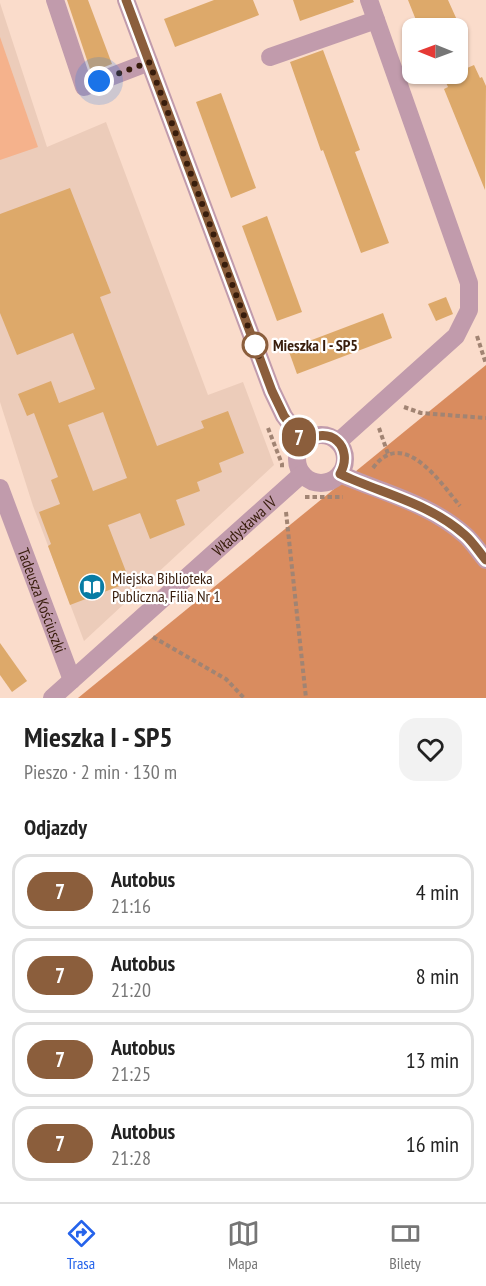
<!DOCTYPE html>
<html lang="pl">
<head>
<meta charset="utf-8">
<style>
  :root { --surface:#fff; --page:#f2f2f2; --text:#222; --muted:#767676; --line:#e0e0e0; --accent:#2563eb }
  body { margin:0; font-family:"PT Sans Narrow",sans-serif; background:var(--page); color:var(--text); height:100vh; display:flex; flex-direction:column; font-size:22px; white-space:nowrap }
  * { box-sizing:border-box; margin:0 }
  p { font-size:20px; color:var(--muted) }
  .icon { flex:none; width:33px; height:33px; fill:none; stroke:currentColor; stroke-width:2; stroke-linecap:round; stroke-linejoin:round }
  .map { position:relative; height:698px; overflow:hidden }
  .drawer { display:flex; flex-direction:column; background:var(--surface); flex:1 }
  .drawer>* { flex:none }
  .badge { padding:0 12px; border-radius:20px; font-size:21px; line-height:39px }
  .needle { width:39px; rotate:271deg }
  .tools { position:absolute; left:402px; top:18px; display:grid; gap:12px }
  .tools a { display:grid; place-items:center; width:66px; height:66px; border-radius:12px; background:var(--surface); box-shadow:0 2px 4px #0004; font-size:30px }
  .you { position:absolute; width:30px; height:30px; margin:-15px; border:4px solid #fff; border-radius:50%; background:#1a73e8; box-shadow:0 0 0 9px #1a73e833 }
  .map>.badge { position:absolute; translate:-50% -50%; box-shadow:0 0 0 3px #fff }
  h2 { padding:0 24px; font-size:22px; line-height:54px }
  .round { display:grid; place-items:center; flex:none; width:63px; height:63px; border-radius:18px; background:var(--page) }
  .overview { display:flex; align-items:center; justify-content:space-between; height:102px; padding:0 24px }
  h1 { font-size:28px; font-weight:700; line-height:45px }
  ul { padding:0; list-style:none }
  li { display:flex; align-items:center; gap:18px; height:75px; margin:0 12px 9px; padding:0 12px; border:3px solid var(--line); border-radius:18px }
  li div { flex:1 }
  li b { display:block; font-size:22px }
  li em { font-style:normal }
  li .badge { min-width:66px; font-weight:700; text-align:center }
  .tab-bar { display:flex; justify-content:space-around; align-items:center; height:84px; border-top:2px solid var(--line); background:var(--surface); font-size:16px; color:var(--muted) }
  .tab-bar a { display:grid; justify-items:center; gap:3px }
  .tab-bar .selected { color:var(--accent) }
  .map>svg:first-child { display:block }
</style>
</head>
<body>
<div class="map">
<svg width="486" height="698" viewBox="0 0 486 698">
  <rect width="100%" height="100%" fill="#fadccb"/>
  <!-- built -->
  <path fill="#ecccba" d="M0,3L47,147L106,122L208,395L243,382L274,465L84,641L33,506L0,402Z"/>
  <!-- green -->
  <path fill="#f5b28c" d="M0,37L38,147L0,160Z"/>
  <!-- forest -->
  <path fill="#d98c5f" d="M486,365V698H78Z"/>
  <!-- building -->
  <g fill="#dda96a" fill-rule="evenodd">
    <path d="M67,0H88L112,64L91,72Z"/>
    <path d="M214,0H253L259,15L175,47L164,19Z"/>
    <path d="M293,0H353L354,2L300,21Z"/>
    <path d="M408,0H448L457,20L436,28H425L422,23L418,25Z"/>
    <path d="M323,50L360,150L355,152L389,243L361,253L323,150L321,151L290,62Z"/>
    <path d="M474,65L480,78L482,77L486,86L485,190L444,89L448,87L444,78Z"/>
    <path d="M221,93L256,188L231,198L196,102Z"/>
    <path d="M70,188L111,293L100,297L157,446L204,428L201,421L228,411L244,453L219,463L222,472L197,482L200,491L176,500L185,525L150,539L140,513L108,525L130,582L70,605L48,546L51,544L39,512L60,504L51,480L58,477L34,413L27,416L18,394L51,381L59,403L95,389L73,333L17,355L0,313V214ZM103,412L127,478L93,491L68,425Z"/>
    <path d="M267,216L302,312L277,321L242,226Z"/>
    <path d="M446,297L453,314L436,321L428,304Z"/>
    <path d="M383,313L392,338L297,374L288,349Z"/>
    <path d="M0,643L27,681L12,692L0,675Z"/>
  </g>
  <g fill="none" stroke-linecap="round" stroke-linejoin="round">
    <!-- path -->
    <g stroke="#a18473" stroke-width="4" stroke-dasharray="4.5 3" stroke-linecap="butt">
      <path d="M477,336L486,364"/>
      <path d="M404,407L421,413L486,418"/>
      <path d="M268,428L282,464V469"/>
      <path d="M379,428L388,454"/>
      <path d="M373,468C403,426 441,483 460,506"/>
      <path d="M305,497H343"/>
      <path d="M286,512L306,698"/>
      <path d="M153,637L226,679L244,698"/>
    </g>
    <!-- minor -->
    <g stroke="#c19bac" stroke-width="18">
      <path d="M55,0L84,87L149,62"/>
      <path d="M126,0L272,391L284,416L304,443"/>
      <path d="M270,57L376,20"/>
      <circle cx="321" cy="459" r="24"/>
      <path d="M338,442L456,336L469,310V283L369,0"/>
      <path d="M340,474C383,493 429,503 465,535C473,542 479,552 486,560"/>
      <path id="s1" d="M0,488L72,680"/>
      <path id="s2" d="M52,698L302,474"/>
    </g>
  </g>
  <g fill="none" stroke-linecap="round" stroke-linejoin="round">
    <defs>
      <path id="line" d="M126,0L272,391L284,416L304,443C329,423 355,447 340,474C383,494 429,503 465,535C473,542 479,552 486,560"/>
    </defs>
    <!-- line casing -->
    <use href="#line" stroke="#fff" stroke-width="14"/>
    <!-- line -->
    <use href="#line" stroke="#8b5e3c" stroke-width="9"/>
    <!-- walk -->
    <path stroke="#381d0c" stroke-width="6" stroke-dasharray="0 10.8" d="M99,81L149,62L259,356L255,345"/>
  </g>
  <!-- icons -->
  <defs>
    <symbol id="library-disc" viewBox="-11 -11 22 22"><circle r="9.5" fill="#077ca4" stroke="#fff"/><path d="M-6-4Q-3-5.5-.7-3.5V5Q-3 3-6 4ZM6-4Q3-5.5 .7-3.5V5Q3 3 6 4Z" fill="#fff"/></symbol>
  </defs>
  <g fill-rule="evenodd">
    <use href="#library-disc" x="77" y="572" width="30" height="30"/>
  </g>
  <!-- markers -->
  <circle fill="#fff" stroke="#8b5e3c" stroke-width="3" cx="255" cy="345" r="12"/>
  <g text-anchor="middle" stroke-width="4.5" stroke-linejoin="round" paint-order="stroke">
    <!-- stop labels -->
    <g font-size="16" font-weight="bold" fill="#381d0c" stroke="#fff" text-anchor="start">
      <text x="273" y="351">Mieszka I - SP5</text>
    </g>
    <!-- street labels -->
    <g font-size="16" fill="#381d0c" stroke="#fff">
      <text dy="6" stroke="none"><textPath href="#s2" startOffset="258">Władysława IV</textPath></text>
      <text dy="6" stroke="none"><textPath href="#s1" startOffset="120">Tadeusza Kościuszki</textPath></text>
    </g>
    <!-- poi labels -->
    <g font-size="16" fill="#381d0c" stroke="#fff" text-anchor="start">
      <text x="112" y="584">Miejska Biblioteka<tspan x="112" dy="18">Publiczna, Filia Nr 1</tspan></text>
    </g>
  </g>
</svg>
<div class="tools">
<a><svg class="needle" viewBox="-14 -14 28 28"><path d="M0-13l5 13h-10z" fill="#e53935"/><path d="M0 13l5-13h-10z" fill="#767676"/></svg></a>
</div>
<div class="you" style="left:99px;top:81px"></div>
<b class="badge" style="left:299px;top:437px;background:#8b5e3c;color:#fff">7</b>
</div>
<section class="drawer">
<div class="overview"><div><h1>Mieszka I - SP5</h1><p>Pieszo · 2 min · 130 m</p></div><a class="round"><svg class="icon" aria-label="heart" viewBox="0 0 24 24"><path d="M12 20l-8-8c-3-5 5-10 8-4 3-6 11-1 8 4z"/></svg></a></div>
<h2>Odjazdy</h2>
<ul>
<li><span class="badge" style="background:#8b5e3c;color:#fff">7</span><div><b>Autobus</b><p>21:16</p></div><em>4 min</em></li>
<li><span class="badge" style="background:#8b5e3c;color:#fff">7</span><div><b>Autobus</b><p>21:20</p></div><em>8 min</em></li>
<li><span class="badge" style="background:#8b5e3c;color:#fff">7</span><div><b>Autobus</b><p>21:25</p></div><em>13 min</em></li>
<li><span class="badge" style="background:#8b5e3c;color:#fff">7</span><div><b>Autobus</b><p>21:28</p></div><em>16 min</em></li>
</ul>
</section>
<nav class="tab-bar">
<a class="selected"><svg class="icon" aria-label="directions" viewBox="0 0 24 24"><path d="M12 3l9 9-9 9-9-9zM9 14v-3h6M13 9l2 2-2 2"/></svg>Trasa</a>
<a><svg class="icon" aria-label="map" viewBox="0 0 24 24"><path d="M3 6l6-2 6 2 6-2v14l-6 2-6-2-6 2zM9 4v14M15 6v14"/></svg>Mapa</a>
<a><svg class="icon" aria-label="tickets" viewBox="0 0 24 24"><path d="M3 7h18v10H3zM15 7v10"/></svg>Bilety</a>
</nav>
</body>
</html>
